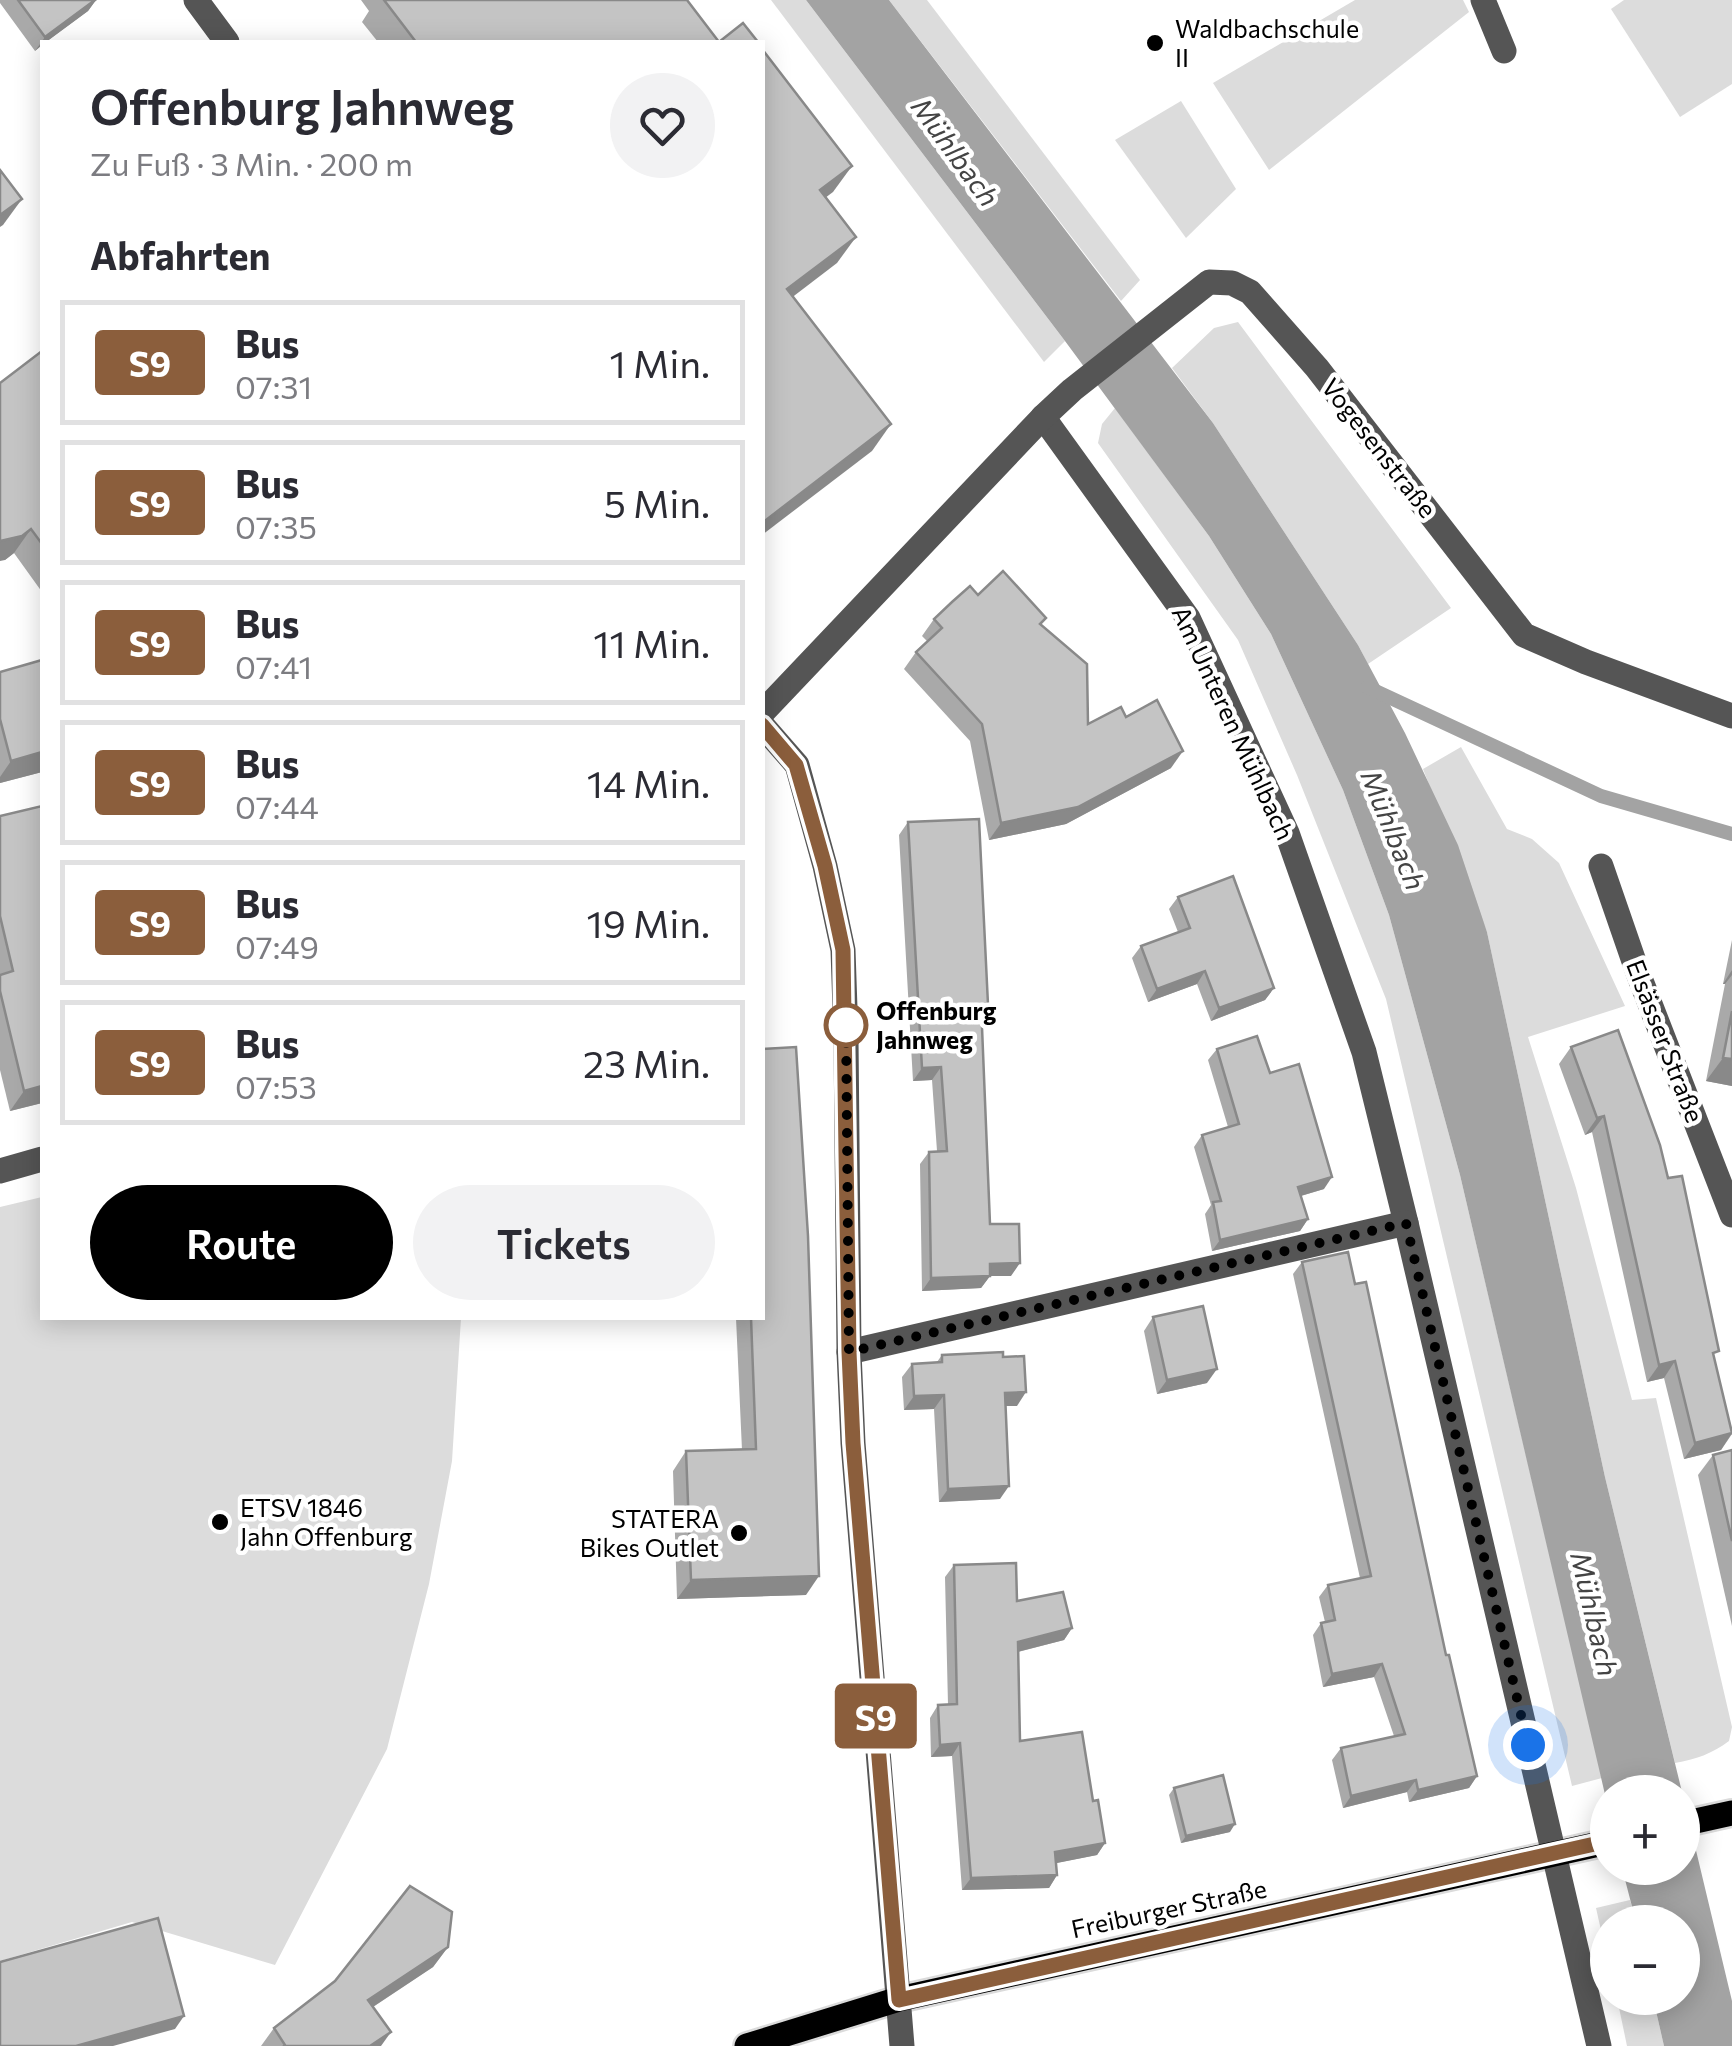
<!DOCTYPE html>
<html lang="de">
<head>
<meta charset="utf-8">
<style>
  :root { --surface:#fff; --page:#f2f2f3; --text:#2b2b33; --muted:#7c7c81; --line:#e1e1e2; --accent:#000 }
  body { margin:0; font-family:Commissioner,sans-serif; background:var(--page); color:var(--text); height:100vh; display:flex; flex-direction:column; font-size:38px; white-space:nowrap }
  * { box-sizing:border-box; margin:0 }
  p { font-size:32px; color:var(--muted) }
  .icon { flex:none; width:55px; height:55px; fill:none; stroke:currentColor; stroke-width:2; stroke-linecap:round; stroke-linejoin:round }
  .map { position:relative; flex:1; overflow:hidden }
  .sheet { position:absolute; left:40px; top:40px; width:725px; height:1280px; display:flex; flex-direction:column; background:var(--surface); border-radius:0px; box-shadow:0 5px 25px #0003 }
  .sheet>* { flex:none }
  .badge { padding:0 20px; border-radius:8px; font-size:35px; line-height:65px }
  .buttons { position:absolute; left:1590px; top:1775px; display:grid; gap:20px }
  .buttons a { display:grid; place-items:center; width:110px; height:110px; border-radius:50%; background:var(--surface); box-shadow:0 5px 25px #0003; font-size:50px }
  .you { position:absolute; width:50px; height:50px; margin:-25px; border:8px solid #fff; border-radius:50%; background:#1a73e8; box-shadow:0 0 0 15px #1a73e833 }
  .map>.badge { position:absolute; translate:-50% -50%; box-shadow:0 0 0 5px #fff }
  h2 { padding:0 50px; font-size:38px; line-height:90px }
  .round { display:grid; place-items:center; flex:none; width:105px; height:105px; border-radius:52px; background:var(--page) }
  .headline { display:flex; align-items:center; justify-content:space-between; height:170px; padding:0 50px }
  h1 { font-size:48px; font-weight:600; line-height:75px }
  .button { display:flex; gap:20px; margin-top:auto; padding:20px 50px }
  .button a { flex:1; height:115px; border-radius:60px; background:var(--accent); color:#fff; font-size:40px; font-weight:600; line-height:115px; text-align:center }
  .button a+a { background:var(--page); color:var(--text) }
  ul { padding:0; list-style:none }
  li { display:flex; align-items:center; gap:30px; height:125px; margin:0 20px 15px; padding:0 30px; border:5px solid var(--line); border-radius:0px }
  li div { flex:1 }
  li b { display:block; font-size:38px }
  li em { font-style:normal }
  li .badge { min-width:110px; font-weight:700; text-align:center }
  .map>svg:first-child { display:block }
</style>
</head>
<body>
<div class="map">
<svg width="1732" height="2046" viewBox="0 0 1732 2046">
  <rect width="100%" height="100%" fill="#fff"/>
  <!-- green -->
  <g fill="#dcdcdc">
    <path d="M771,0H806L1065,341L1044,362Z"/>
    <path d="M889,0H927L1140,280L1121,301Z"/>
    <path d="M1355,0H1463L1469,12L1269,170L1213,83Z"/>
    <path d="M1624,0H1732V84L1680,117L1611,9Z"/>
    <path d="M1181,101L1236,189L1186,238L1115,140Z"/>
    <path d="M1238,322L1451,608L1368,664L1358,645L1213,423L1172,368L1214,328Z"/>
    <path d="M1115,408L1209,536L1271,634L1343,790L1389,915L1460,1175L1602,1778L1572,1786L1386,999L1297,775L1238,640L1098,443L1102,424Z"/>
    <path d="M1461,747L1507,829L1532,839L1559,863L1625,1006L1528,1037L1576,1188L1632,1400L1656,1398L1732,1727L1729,1741C1712,1754 1696,1759 1675,1763L1605,1477L1487,932L1423,769Z"/>
    <path d="M42,1197V1318H461L452,1461L429,1584L387,1749L275,1965L132,1922L0,1961V1207Z"/>
    <path d="M1630,1900L1636,1922H1608L1607,1957L1596,1908Z"/>
    <path d="M1617,1998H1653L1664,2046H1627Z"/>
  </g>
  <!-- water -->
  <g fill="#a3a3a3">
    <path d="M806,0H889L1213,423L1358,645L1405,733L1458,845L1487,932L1605,1477L1682,1792H1608L1607,1803L1460,1175L1389,915L1343,790L1271,634L1209,536L1065,341Z"/>
    <path d="M1683,1796L1732,2001V2046H1664L1653,1998H1682V1922H1636L1622,1868H1682Z"/>
  </g>
  <g fill="none" stroke-linecap="round" stroke-linejoin="round">
    <!-- stream -->
    <path stroke="#a3a3a3" stroke-width="14" d="M1367,687L1601,796L1732,834"/>
    <defs>
      <g id="major">
        <path d="M1682,1824L1732,1813"/>
        <path d="M747,2046L899,1999L1608,1842"/>
      </g>
    </defs>
    <!-- major casing -->
    <use href="#major" stroke="#dbdbdb" stroke-width="30"/>
    <!-- minor -->
    <g stroke="#555" stroke-width="25">
      <path d="M196,0L227,42"/>
      <path d="M1483,0L1504,51"/>
      <path d="M1043,417L1188,618L1287,833L1364,1052L1406,1223L1599,2046"/>
      <path d="M762,713L1043,417L1072,390L1209,282L1232,283L1250,292L1317,368L1524,635L1586,662L1732,716"/>
      <path d="M762,725L797,765L825,866L843,950L846,1038L849,1352L853,1443L902,2046"/>
      <path d="M1601,866L1638,973L1732,1215"/>
      <path d="M0,1171L42,1159"/>
      <path d="M849,1352L1406,1223"/>
    </g>
    <!-- major -->
    <use href="#major" stroke="#000" stroke-width="25"/>
  </g>
  <!-- wall -->
  <g fill="#a9a9a9">
    <path d="M0,0H96L88,11L46,42H42V45L35,51L0,3Z"/>
    <path d="M361,0H687L719,42H758H378L362,22L369,11Z"/>
    <path d="M42,351V592L14,553L5,560Z"/>
    <path d="M978,595L1042,625L1088,724L1126,717L1171,768L1066,824L989,840L970,741L904,669L916,652L927,641L922,636L934,619Z"/>
    <path d="M0,672L42,772L0,783Z"/>
    <path d="M42,806V1103L10,1111L0,1070V816Z"/>
    <path d="M908,822L982,1035L990,1224L1011,1276H990L981,1288L922,1291L920,1164L929,1152L937,1151L932,1080L913,1081L899,835Z"/>
    <path d="M1178,897L1274,988L1265,1000L1211,1021L1197,984L1148,1002L1132,958L1141,946L1178,932L1169,909Z"/>
    <path d="M1732,940V1086L1706,1081L1725,984H1723Z"/>
    <path d="M1571,1047L1668,1178L1732,1430V1434L1721,1450L1684,1459L1664,1378L1647,1382L1592,1132L1585,1135L1559,1064Z"/>
    <path d="M1217,1049L1270,1073L1324,1189L1301,1196L1308,1219L1300,1231L1212,1251L1205,1214L1211,1205L1194,1147L1202,1135L1228,1127L1208,1060Z"/>
    <path d="M1302,1262L1355,1284L1446,1655L1477,1776L1469,1788L1409,1802L1407,1792L1343,1808L1332,1760L1341,1748L1394,1736L1374,1677L1323,1687L1313,1635L1321,1623L1325,1622L1319,1597L1328,1585L1360,1578L1293,1274Z"/>
    <path d="M1153,1317L1207,1383L1157,1394L1144,1331Z"/>
    <path d="M736,1318H762L806,1595L677,1599L673,1471L686,1451L742,1450Z"/>
    <path d="M942,1355L1003,1357L1017,1406H1006L1000,1499L939,1502L934,1409L904,1410L902,1377L912,1364L937,1362Z"/>
    <path d="M1732,1450V1626L1698,1475L1713,1455Z"/>
    <path d="M954,1565L1017,1601L1072,1628L1064,1640L1018,1652L1020,1741L1093,1801L1105,1843L1097,1855L1056,1863L1057,1875L1049,1888L962,1890L952,1756L931,1757L930,1718L938,1705H948L945,1577Z"/>
    <path d="M1174,1788L1230,1832L1181,1843L1169,1795Z"/>
    <path d="M448,1947L433,1967L373,2007L381,2046H261L274,2028Z"/>
  </g>
  <!-- shaded-wall -->
  <g fill="#898989">
    <path d="M95,0H96L88,11L46,42H42V45L35,51L45,37Z"/>
    <path d="M852,166L833,192L801,216L820,190Z"/>
    <path d="M22,199L3,225L0,227V215Z"/>
    <path d="M856,237L837,263L769,315L787,289Z"/>
    <path d="M891,424L872,451L762,535V523Z"/>
    <path d="M31,529L14,553L5,560L0,561V541Z"/>
    <path d="M1183,751L1171,768L1066,824L989,840L1001,823Z"/>
    <path d="M42,752V772L0,783V777L11,761Z"/>
    <path d="M1732,970V975L1725,984H1723Z"/>
    <path d="M1205,971L1197,984L1148,1002L1157,989Z"/>
    <path d="M1274,988L1265,1000L1211,1021L1219,1008Z"/>
    <path d="M1723,1058L1732,1059V1086L1706,1081Z"/>
    <path d="M941,1067L932,1080L913,1081L922,1068Z"/>
    <path d="M42,1086V1103L10,1111L24,1091Z"/>
    <path d="M1604,1116L1592,1132L1585,1135L1597,1118Z"/>
    <path d="M1332,1177L1324,1189L1290,1199L1298,1187Z"/>
    <path d="M1308,1219L1300,1231L1212,1251L1220,1240Z"/>
    <path d="M1020,1263L1011,1276H990L981,1288L922,1291L931,1278L990,1264Z"/>
    <path d="M1675,1361L1664,1378L1647,1382L1659,1365Z"/>
    <path d="M1217,1369L1207,1383L1157,1394L1167,1380Z"/>
    <path d="M1026,1392L1017,1406H996L1005,1393Z"/>
    <path d="M944,1395L934,1409L904,1410L914,1396Z"/>
    <path d="M1732,1433L1721,1450L1684,1459L1695,1443Z"/>
    <path d="M1009,1486L1000,1499L939,1502L948,1489Z"/>
    <path d="M819,1576L806,1595L677,1599L691,1580Z"/>
    <path d="M1072,1628L1064,1640L1009,1654L1018,1642Z"/>
    <path d="M1382,1664L1374,1677L1323,1687L1332,1674Z"/>
    <path d="M960,1743L952,1756L931,1757L940,1745Z"/>
    <path d="M1477,1776L1469,1788L1409,1802L1418,1790Z"/>
    <path d="M1416,1780L1407,1792L1343,1808L1351,1796Z"/>
    <path d="M1235,1824L1230,1832L1181,1843L1186,1836Z"/>
    <path d="M1105,1843L1097,1855L1047,1865L1055,1852Z"/>
    <path d="M1057,1875L1049,1888L962,1890L971,1878Z"/>
    <path d="M448,1947L433,1967L353,2020L368,2000Z"/>
    <path d="M184,2016L175,2029L113,2046H76Z"/>
    <path d="M391,2032L381,2046H370Z"/>
  </g>
  <!-- building -->
  <g fill="#c4c4c4" stroke="#898989" stroke-width="2.5">
    <path d="M18,0H95L45,37Z"/>
    <path d="M384,0H687L719,42L743,23L758,42H416Z"/>
    <path d="M762,49L852,166L820,190L856,237L787,289L891,424L762,523Z"/>
    <path d="M0,170L22,199L0,215Z"/>
    <path d="M42,351V544L31,529L22,536L0,541V383Z"/>
    <path d="M1003,571L1046,618L1040,624L1087,664L1088,724L1121,707L1126,717L1157,700L1183,751L1078,807L1001,823L982,724L916,652L942,628L934,619L952,602L970,586L978,595Z"/>
    <path d="M42,660V752L11,761L0,719V672Z"/>
    <path d="M42,806V1086L24,1091L0,991V975L13,971L0,916V816Z"/>
    <path d="M979,819L989,1025L982,1027L990,1224H1019L1020,1263L990,1264V1276L931,1278L929,1152L947,1151L941,1067L922,1068L908,822Z"/>
    <path d="M1233,876L1274,988L1219,1008L1205,971L1157,989L1141,946L1190,928L1178,897Z"/>
    <path d="M1732,1011V1059L1723,1058Z"/>
    <path d="M1618,1030L1660,1145L1668,1178L1682,1176L1719,1351L1713,1353L1732,1433L1695,1443L1675,1361L1659,1365L1604,1116L1597,1118L1571,1047Z"/>
    <path d="M1257,1036L1270,1073L1299,1064L1332,1177L1298,1187L1308,1219L1220,1240L1213,1202L1221,1201L1202,1135L1239,1124L1217,1049Z"/>
    <path d="M796,1047L808,1236L819,1576L691,1580L686,1451L756,1449L751,1318H762V1049Z"/>
    <path d="M1348,1252L1355,1284L1366,1282L1446,1655H1449L1477,1776L1418,1790L1416,1780L1351,1796L1341,1748L1405,1734L1382,1664L1332,1674L1321,1623L1335,1620L1328,1585L1371,1576L1302,1262Z"/>
    <path d="M1203,1306L1217,1369L1167,1380L1153,1317Z"/>
    <path d="M1003,1352V1357L1024,1356L1026,1392L1005,1393L1009,1486L948,1489L944,1395L914,1396L912,1364L942,1362V1355Z"/>
    <path d="M1732,1450V1541L1713,1455Z"/>
    <path d="M1016,1563L1017,1601L1063,1592L1072,1628L1018,1642L1020,1741L1082,1732L1093,1801L1098,1800L1105,1843L1055,1852L1057,1875L971,1878L960,1743L940,1745L938,1705L957,1704L954,1565Z"/>
    <path d="M1223,1775L1235,1824L1186,1836L1174,1788Z"/>
    <path d="M410,1886L452,1912L448,1947L368,2000L391,2032L370,2046H284L285,2045L274,2028L335,1981Z"/>
    <path d="M158,1918L184,2016L76,2046H0V1962Z"/>
  </g>
  <g fill="none" stroke-linecap="round" stroke-linejoin="round">
    <defs>
      <path id="line" d="M762,725L796,765L825,866L843,950L849,1352L853,1443L899,2000L1608,1841"/>
    </defs>
    <!-- line casing -->
    <use href="#line" stroke="#fff" stroke-width="22"/>
    <!-- line -->
    <use href="#line" stroke="#8b5e3c" stroke-width="15"/>
    <!-- walk -->
    <path stroke="#000" stroke-width="10" stroke-dasharray="0 18" d="M846,1025L849,1352L1406,1223L1528,1745"/>
  </g>
  <!-- markers -->
  <g fill="#000" stroke="#fff" stroke-width="4">
    <circle cx="1155" cy="43" r="10"/>
    <circle cx="220" cy="1522" r="10"/>
    <circle cx="739" cy="1533" r="10"/>
  </g>
  <circle fill="#fff" stroke="#8b5e3c" stroke-width="5" cx="846" cy="1025" r="20"/>
  <g text-anchor="middle" stroke-width="9" stroke-linejoin="round" paint-order="stroke">
    <!-- poi labels -->
    <g font-size="25" fill="#000" stroke="#fff" text-anchor="start">
      <text x="1175" y="38">Waldbachschule<tspan x="1175" dy="29">II</tspan></text>
      <text x="240" y="1517">ETSV 1846<tspan x="240" dy="29">Jahn Offenburg</tspan></text>
      <text x="719" y="1528" text-anchor="end">STATERA<tspan x="719" dy="29">Bikes Outlet</tspan></text>
    </g>
    <!-- street labels -->
    <g font-size="25" fill="#000" stroke="#fff">
      <text transform="translate(1379 448) rotate(52)" y="9">Vogesenstraße</text>
      <text transform="translate(1233 723) rotate(65)" y="9">Am Unteren Mühlbach</text>
      <text transform="translate(1665 1041) rotate(69)" y="9">Elsässer Straße</text>
      <text transform="translate(1169 1909) rotate(-12)" y="9">Freiburger Straße</text>
    </g>
    <!-- stop labels -->
    <g font-size="25" font-weight="bold" fill="#000" stroke="#fff" text-anchor="start">
      <text x="876" y="1020">Offenburg<tspan x="876" dy="29">Jahnweg</tspan></text>
    </g>
    <!-- water labels -->
    <g font-size="28" font-style="italic" fill="#444" stroke="#fff">
      <text transform="translate(955 152) rotate(54)" y="10">Mühlbach</text>
      <text transform="translate(1393 830) rotate(68)" y="10">Mühlbach</text>
      <text transform="translate(1594 1614) rotate(77)" y="10">Mühlbach</text>
    </g>
  </g>
</svg>
<div class="buttons">
<a>+</a>
<a>−</a>
</div>
<div class="you" style="left:1528px;top:1745px"></div>
<b class="badge" style="left:876px;top:1716px;background:#8b5e3c;color:#fff">S9</b>
<section class="sheet">
<div class="headline"><div><h1>Offenburg Jahnweg</h1><p>Zu Fuß · 3 Min. · 200 m</p></div><a class="round"><svg class="icon" aria-label="heart" viewBox="0 0 24 24"><path d="M12 20l-8-8c-3-5 5-10 8-4 3-6 11-1 8 4z"/></svg></a></div>
<h2>Abfahrten</h2>
<ul>
<li><span class="badge" style="background:#8b5e3c;color:#fff">S9</span><div><b>Bus</b><p>07:31</p></div><em>1 Min.</em></li>
<li><span class="badge" style="background:#8b5e3c;color:#fff">S9</span><div><b>Bus</b><p>07:35</p></div><em>5 Min.</em></li>
<li><span class="badge" style="background:#8b5e3c;color:#fff">S9</span><div><b>Bus</b><p>07:41</p></div><em>11 Min.</em></li>
<li><span class="badge" style="background:#8b5e3c;color:#fff">S9</span><div><b>Bus</b><p>07:44</p></div><em>14 Min.</em></li>
<li><span class="badge" style="background:#8b5e3c;color:#fff">S9</span><div><b>Bus</b><p>07:49</p></div><em>19 Min.</em></li>
<li><span class="badge" style="background:#8b5e3c;color:#fff">S9</span><div><b>Bus</b><p>07:53</p></div><em>23 Min.</em></li>
</ul>
<div class="button"><a>Route</a><a>Tickets</a></div>
</section>
</div>
</body>
</html>
